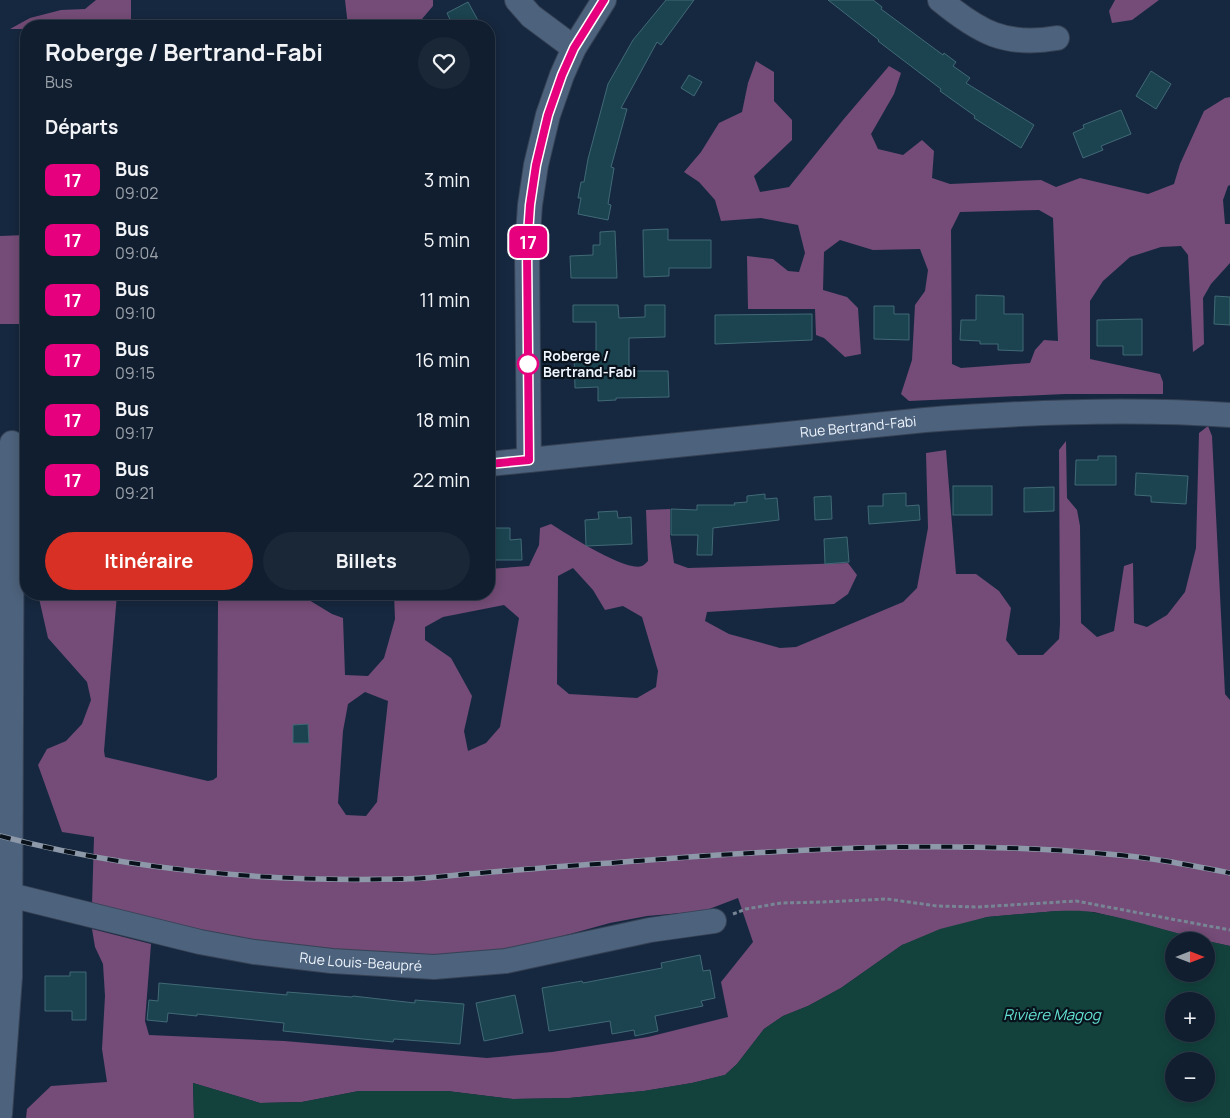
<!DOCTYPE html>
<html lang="fr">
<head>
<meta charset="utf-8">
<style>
  :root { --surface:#101e2f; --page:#192737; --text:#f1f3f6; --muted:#9ca2aa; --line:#303c4b; --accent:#d93025 }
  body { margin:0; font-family:Manrope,sans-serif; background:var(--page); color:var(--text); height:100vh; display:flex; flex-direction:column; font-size:19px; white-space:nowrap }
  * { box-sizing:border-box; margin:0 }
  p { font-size:16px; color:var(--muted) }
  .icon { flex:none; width:28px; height:28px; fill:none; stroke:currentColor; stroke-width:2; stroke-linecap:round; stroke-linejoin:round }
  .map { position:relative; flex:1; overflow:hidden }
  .sheet { position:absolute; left:20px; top:20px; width:475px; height:580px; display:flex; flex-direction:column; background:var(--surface); border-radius:20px; box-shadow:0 2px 12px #0003,0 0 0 1px var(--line) }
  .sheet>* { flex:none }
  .badge { padding:0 10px; border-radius:8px; font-size:18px; line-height:32px }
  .needle { width:32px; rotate:90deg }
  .buttons { position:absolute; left:1165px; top:932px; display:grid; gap:10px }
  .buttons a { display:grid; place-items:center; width:50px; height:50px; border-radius:50%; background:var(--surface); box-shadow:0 2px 12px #0003,0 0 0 1px var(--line); font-size:25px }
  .map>.badge { position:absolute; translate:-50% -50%; box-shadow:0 0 0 2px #fff }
  h2 { padding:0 25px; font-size:19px; line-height:45px }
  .round { display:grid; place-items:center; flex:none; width:52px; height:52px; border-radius:26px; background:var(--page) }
  .overview { display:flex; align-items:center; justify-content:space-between; height:85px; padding:0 25px }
  h1 { font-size:24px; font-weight:700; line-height:38px }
  .cta { display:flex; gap:10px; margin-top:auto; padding:10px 25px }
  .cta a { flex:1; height:58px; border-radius:30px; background:var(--accent); color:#fff; font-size:20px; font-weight:700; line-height:58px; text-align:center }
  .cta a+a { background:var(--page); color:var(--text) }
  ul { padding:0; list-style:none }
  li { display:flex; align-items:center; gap:15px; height:60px; padding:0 25px }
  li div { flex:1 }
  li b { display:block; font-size:19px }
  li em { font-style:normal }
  li .badge { min-width:55px; font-weight:700; text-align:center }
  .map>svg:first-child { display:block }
</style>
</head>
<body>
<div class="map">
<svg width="1230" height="1118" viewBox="0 0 1230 1118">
  <rect width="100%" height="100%" fill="#16283f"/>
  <!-- forest -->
  <g fill="#744c77" fill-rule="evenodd">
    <path d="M96,0H131V26H26V29H10L30,18L61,10L85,9Z"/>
    <path d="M345,0H433V6L416,26H348Z"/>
    <path d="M1115,0H1159L1132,20L1112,23L1109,11Z"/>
    <path d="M756,61L774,72V101L792,120V140L754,176L760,192L789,187L843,120L889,66L901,73L894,94L871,134L878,149L903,155L922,140L934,151L932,178L950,184L1041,180L1056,187L1080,178L1148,194L1174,184L1180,164L1204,111L1225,98L1230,97V185L1228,186L1223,200L1225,224H1230V263L1211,284L1203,298L1204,344L1193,352L1188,255L1181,246L1161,247L1130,257L1103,281L1090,301V359L1160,374L1163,382V394H1065L909,401L901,394L912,360L915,305L925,291L928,270L920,249L873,250L840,240L824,252L823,290L847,297L858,308L861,354L845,357L824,338L816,335L815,309H748L747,256L773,259L788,271L799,272L805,253L798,225L761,218L721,221L715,200L699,182L684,172L701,152L719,123L742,112L748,83ZM1039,210L1053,218L1058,341L1044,340L1035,350L1030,363L961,368L952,364L951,230L960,212Z"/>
    <path d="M26,235V324H0V236Z"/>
    <path d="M1208,426L1212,436L1225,694L1230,700V946L1197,939L1143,924L1094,912L1057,911L987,917L902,945L841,988L808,1006L783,1016L764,1029L737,1064L725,1075L692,1083L644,1091L569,1098L513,1099L447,1091H359L302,1102L260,1103L193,1083L194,1118H26L27,1109L51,1086L107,1082L102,1049L105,996L103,964L95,947L92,929L151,944L145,1021L149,1035L284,1041L487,1058L552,1052L648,1037L728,1017L721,982L753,942L738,898L704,911L647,916L610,923L508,951L399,960L252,942L92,905L94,837L62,832L38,765L47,749L66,741L82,724L91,700L87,682L48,638L38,594H117L104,751L105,757L208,781L213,780L217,777L218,602L216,594H299L332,614L343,618L345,675L368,676L384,658L395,619L394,594H489V569L529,566L539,545L540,528L551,524C567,534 625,572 642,566C644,565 646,563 648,561L646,510L670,509V536L674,563L688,568L848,563L857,575L848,594L834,604L707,612L705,621L729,634L780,648L796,647L903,602L917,588L928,528L926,453L946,450L956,574H976L999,591L1011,608L1006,640L1018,655H1043L1059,639L1060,624L1059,450L1066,441L1067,498L1077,510L1080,526L1081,623L1097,637L1114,631L1124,566L1133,563L1134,623L1147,627L1167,615L1185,592L1196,548L1199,433ZM573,568L593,590L605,610L623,606L642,617L658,671L656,687L637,698L569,694L557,684L558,576ZM504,605L519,618L500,727L486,743L468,751L464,731L472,696L451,658L425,640V627L443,617ZM365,692L388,701L377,802L366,816L346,815L338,803L343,731L348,704Z"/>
  </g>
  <!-- water -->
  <path fill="#13423d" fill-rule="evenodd" d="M1057,911C1070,911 1083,910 1096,913C1141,921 1185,937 1230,946V1118H194L193,1083L260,1103L302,1102L359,1091H447L513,1099L569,1098L644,1091L692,1083L725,1075L737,1064L764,1029L783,1016L808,1006L841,988L902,945L940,929L987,917ZM1174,941H1206V974H1174ZM1174,1001H1206V1034H1174ZM1174,1061H1206V1094H1174Z"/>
  <!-- building -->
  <g fill="#1b4450" stroke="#416976">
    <path d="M666,0H694L661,45L657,42L621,108L627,109L611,167L614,168L608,204L611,205L608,220L578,214L581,198H578L581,182H584L588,159L608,84L633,40Z"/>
    <path d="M828,0H873L882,7L881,9L943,55L944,53L956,62L953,66L970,78L966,83L1034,125L1021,148L974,118L975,116L940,91L941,89L878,41L879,40Z"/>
    <path d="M468,2L481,26H453L447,13Z"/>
    <path d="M1151,71L1171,84L1156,109L1136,96Z"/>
    <path d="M689,75L702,82L694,96L681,88Z"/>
    <path d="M1121,110L1131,134L1101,146L1103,150L1083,158L1073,133L1084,128L1083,125Z"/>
    <path d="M668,229V240H711V268H669V276L644,277L643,230Z"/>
    <path d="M615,231L617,278H571L570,256L593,255V245H600V232Z"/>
    <path d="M976,295L1004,296V314H1023V351L998,350V344H980V341L960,340L961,320H976Z"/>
    <path d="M1215,296L1230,297V325L1214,324Z"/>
    <path d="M573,305H618L619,318L645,317V305H665V337L629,338V371H668L669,397L616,398V400L598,401V387L575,388L574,355H596V322H573Z"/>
    <path d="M874,306H894V314H909V340L874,339Z"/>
    <path d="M812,314V340L715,344V315Z"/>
    <path d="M1142,319V355H1123V346H1097V320Z"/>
    <path d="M1098,456H1116V485H1075L1076,460H1098Z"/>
    <path d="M1136,473L1188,476L1186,504L1151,502V496L1135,495Z"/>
    <rect x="953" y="486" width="39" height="29"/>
    <path d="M1054,487V511L1024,512V488Z"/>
    <path d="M906,493V506L919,505L920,520L869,524L868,506H883V494Z"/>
    <path d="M765,494V499L777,498L779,520L713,528L712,555H697L698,535H671V509L697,510V505H735L734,503L747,502V496Z"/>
    <path d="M831,496L832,519L815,520L814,497Z"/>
    <path d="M617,511L618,518L631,517L632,544L586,546L585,520L599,519L598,512Z"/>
    <path d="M489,528H510V540L521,539L522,560H489Z"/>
    <path d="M847,537L849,562L825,564L824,539Z"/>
    <path d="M308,724L309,743H293V725Z"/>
    <path d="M700,955L703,971L710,970L715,998L701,1001L703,1006L655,1016L658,1031L635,1036L634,1030L612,1034L610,1021L549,1031L542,988L582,981L583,983L662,968L661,963Z"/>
    <path d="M70,972H86V1020H72V1011H45V976H70Z"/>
    <path d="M159,983L287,995V992L352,997L353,996L415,1003V1000L464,1004L460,1044L394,1039L393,1042L283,1031L284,1023L197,1014V1016L168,1013L167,1022L147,1020L149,1000L158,1001Z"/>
    <path d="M515,995L523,1033L484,1041L476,1003Z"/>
  </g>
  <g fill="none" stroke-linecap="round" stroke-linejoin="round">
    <defs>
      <g id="minor">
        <path d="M517,0L531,16L574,48"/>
        <path d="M940,0C979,32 1005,47 1057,38"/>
        <path d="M529,460L527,249L530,205L536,165L548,115L562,75L574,48L604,0"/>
        <path id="s1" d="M489,464L925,420C1027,412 1128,408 1230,415"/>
        <path id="s2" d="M10,895L200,942L254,952L332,961L434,967L506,961L650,930L714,921"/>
        <path d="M0,1114L10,977L12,443"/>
      </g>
    </defs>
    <!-- minor casing -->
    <use href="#minor" stroke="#364255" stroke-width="26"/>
    <!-- path -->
    <path stroke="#788595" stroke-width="3" stroke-dasharray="4 2.5" stroke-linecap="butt" d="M733,914L746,909L781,903L823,902L887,899L937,906L978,907L1076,901L1230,930"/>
    <!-- minor -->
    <use href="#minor" stroke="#4d627c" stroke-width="24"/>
    <defs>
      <path id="rail" d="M0,836C128,870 268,882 400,879C423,879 446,876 468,874C516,870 563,866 611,863C776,850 942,839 1107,854C1149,857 1189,865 1230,873"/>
    </defs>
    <!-- rail casing -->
    <use href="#rail" stroke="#8d99a8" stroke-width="5.5"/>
    <!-- rail -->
    <use href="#rail" stroke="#09111b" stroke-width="4" stroke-dasharray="11" stroke-linecap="butt"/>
  </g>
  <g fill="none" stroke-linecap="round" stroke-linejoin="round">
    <defs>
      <path id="line" d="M489,464L529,460L527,249L530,205L536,165L548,115L562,75L574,48L604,0"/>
    </defs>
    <!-- line casing -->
    <use href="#line" stroke="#fff" stroke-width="11"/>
    <!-- line -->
    <use href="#line" stroke="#e6007e" stroke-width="8"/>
  </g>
  <!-- markers -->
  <circle fill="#fff" stroke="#e6007e" stroke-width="2.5" cx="528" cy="364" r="10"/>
  <g text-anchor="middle" stroke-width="4.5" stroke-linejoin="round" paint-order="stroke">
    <!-- stop labels -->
    <g font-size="14" font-weight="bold" fill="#eef5fe" stroke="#09111b" text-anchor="start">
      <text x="543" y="361">Roberge /<tspan x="543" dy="16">Bertrand-Fabi</tspan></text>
    </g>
    <!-- street labels -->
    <g font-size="14" fill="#eef5fe" stroke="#09111b">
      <text dy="5" stroke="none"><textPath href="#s1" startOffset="371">Rue Bertrand-Fabi</textPath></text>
      <text dy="5" stroke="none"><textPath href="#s2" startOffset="358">Rue Louis-Beaupré</textPath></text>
    </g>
    <!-- water labels -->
    <g font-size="15" font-style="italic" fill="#63e2d5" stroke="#09111b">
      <text x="1052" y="1020">Rivière Magog</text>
    </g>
  </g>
</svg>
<div class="buttons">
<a><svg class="needle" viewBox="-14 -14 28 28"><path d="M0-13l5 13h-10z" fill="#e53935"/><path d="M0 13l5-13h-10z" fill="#9ca2aa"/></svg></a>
<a>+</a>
<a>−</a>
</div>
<b class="badge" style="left:528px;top:242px;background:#e6007e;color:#fff">17</b>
<section class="sheet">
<div class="overview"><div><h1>Roberge / Bertrand-Fabi</h1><p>Bus</p></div><a class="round"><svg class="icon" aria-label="heart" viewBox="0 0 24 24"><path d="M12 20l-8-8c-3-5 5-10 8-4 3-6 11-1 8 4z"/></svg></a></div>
<h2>Départs</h2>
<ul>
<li><span class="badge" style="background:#e6007e;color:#fff">17</span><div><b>Bus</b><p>09:02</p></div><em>3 min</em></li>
<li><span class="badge" style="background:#e6007e;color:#fff">17</span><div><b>Bus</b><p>09:04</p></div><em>5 min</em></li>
<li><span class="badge" style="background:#e6007e;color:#fff">17</span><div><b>Bus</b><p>09:10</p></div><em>11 min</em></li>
<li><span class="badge" style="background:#e6007e;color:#fff">17</span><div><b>Bus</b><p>09:15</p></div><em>16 min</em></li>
<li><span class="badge" style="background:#e6007e;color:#fff">17</span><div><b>Bus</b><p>09:17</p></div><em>18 min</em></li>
<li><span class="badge" style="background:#e6007e;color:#fff">17</span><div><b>Bus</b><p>09:21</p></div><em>22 min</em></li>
</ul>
<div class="cta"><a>Itinéraire</a><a>Billets</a></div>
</section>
</div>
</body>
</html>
